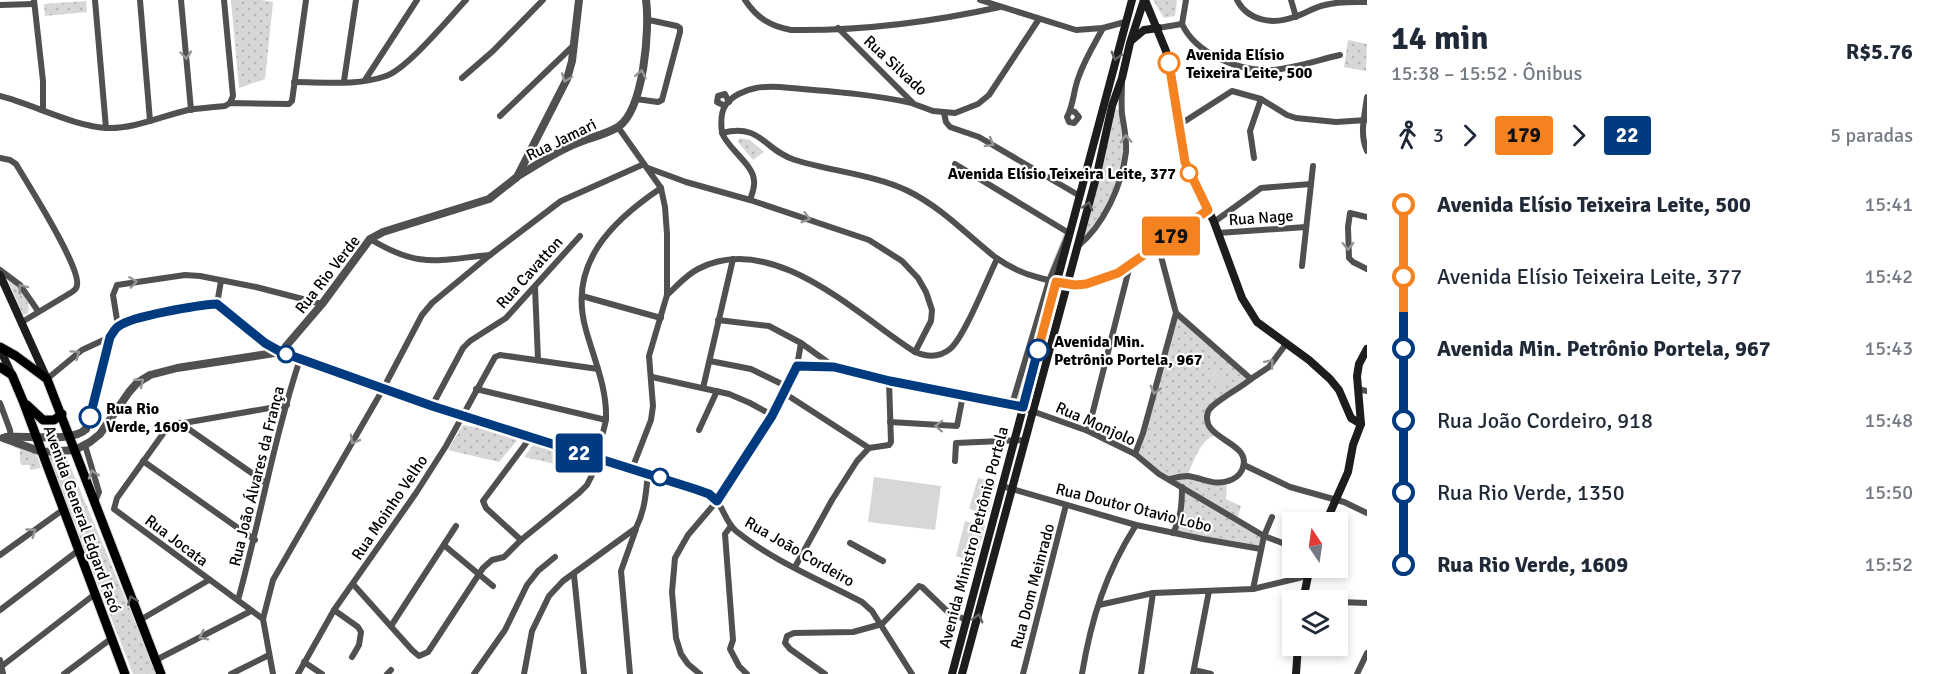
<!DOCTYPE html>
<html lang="pt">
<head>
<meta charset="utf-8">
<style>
  :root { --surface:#fff; --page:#f2f2f3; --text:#1f2937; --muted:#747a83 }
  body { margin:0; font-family:Signika,sans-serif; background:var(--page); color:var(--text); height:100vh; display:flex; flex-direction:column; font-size:22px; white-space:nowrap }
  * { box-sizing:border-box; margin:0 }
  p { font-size:20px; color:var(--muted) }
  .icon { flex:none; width:33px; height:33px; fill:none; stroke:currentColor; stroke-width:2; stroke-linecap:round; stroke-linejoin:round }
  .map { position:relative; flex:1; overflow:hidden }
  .sheet { display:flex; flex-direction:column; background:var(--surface); width:570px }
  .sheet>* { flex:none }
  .badge { padding:0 12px; border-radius:4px; font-size:21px; line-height:39px }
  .needle { width:39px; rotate:347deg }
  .buttons { position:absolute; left:1282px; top:512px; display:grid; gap:12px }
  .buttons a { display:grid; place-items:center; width:66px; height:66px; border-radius:0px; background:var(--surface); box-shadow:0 3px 9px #0003; font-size:30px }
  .map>.badge { position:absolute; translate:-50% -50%; box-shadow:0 0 0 3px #fff }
  .legs { display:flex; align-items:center; gap:9px; height:66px; padding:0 24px; font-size:20px }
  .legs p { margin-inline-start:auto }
  .summary { display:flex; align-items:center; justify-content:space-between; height:102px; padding:0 24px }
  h1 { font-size:33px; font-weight:700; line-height:45px }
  ul { padding:0 24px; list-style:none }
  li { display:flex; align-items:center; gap:21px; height:72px; font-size:22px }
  li i { display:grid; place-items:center; width:9px; height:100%; margin:0 8px; background:currentColor }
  li i::after { content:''; width:15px; height:15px; margin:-8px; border:4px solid; border-radius:50%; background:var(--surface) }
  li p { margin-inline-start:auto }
  li:first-child i { background:linear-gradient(#0000 50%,currentColor 0) }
  li:last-child i { background:linear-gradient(currentColor 50%,#0000 0) }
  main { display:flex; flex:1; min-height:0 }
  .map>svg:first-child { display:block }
</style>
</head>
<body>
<main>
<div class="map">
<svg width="1367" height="674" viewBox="0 0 1367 674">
  <defs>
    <pattern id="grass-dots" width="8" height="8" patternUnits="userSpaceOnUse" patternTransform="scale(1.5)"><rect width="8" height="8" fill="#d7d7d7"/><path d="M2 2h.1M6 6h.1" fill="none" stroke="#b7b7b7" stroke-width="1.8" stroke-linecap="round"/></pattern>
  </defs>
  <rect width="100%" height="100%" fill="#fff"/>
  <!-- grass -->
  <g fill="url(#grass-dots)">
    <path d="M231,0H261L273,2L265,79L239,88Z"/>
    <path d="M1153,0H1177L1175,16L1164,18Z"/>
    <path d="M86,1L87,12L45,16L44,4Z"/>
    <path d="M1348,40L1367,44L1366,71L1344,67Z"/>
    <path d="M1112,106L1122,113L1126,152L1108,207L1077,246Z"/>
    <path d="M739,138L750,140L764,152L753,160L738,142Z"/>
    <path d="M1064,233H1069L1024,402L1013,401L1046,279Z"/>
    <path d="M6,276C16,284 32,300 28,313L23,315Z"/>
    <path d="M1176,313L1251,379L1218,401L1207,418L1216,435C1199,440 1194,462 1187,476L1227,482L1226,499L1241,506L1237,520L1264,536L1261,549L1173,533L1178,524L1182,487L1135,454Z"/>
    <path d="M463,425L521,436L499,462L448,450Z"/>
    <path d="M4,441L35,450L41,468L30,470V465H22L20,462V450Z"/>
    <path d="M535,443L588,460L585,471L524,457Z"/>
    <path d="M65,454L157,674H133L48,456Z"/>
  </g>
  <!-- pitch -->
  <g fill="#d7d7d7">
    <path d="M1213,365L1229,380L1223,388L1206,374Z"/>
    <path d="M874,477L941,486L935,530L868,522Z"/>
    <path d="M978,478L996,482L988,514L969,509Z"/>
    <path d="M965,521L985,526L975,562L956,556Z"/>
  </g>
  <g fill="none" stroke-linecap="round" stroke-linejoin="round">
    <defs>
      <g id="primary">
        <path d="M0,347L16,356L47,379L161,674"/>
        <path d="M0,367L12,375L23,401L125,674"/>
        <path d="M27,405L43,420H54L62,414"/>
      </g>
    </defs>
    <!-- primary casing -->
    <use href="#primary" stroke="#dbdbdb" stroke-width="11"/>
    <!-- minor -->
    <g stroke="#505050" stroke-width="6">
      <path d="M34,0L43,81V109"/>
      <path d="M95,0L106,128"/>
      <path d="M140,0L150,121"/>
      <path d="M181,0L191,110"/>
      <path d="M224,0L233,96L230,103"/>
      <path d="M745,0C757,18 770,26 791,30C861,31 932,22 1000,7"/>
      <path d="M980,0L1076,30L1103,28L1125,22"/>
      <path d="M1237,0C1248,21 1273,25 1294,17C1305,14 1314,7 1325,5C1339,1 1353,2 1367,2"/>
      <path d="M1291,0L1296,17"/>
      <path d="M0,5L34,4"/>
      <path d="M1182,24C1196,54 1240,72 1272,70C1295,68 1318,60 1340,55"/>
      <path d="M1182,24L1186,0"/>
      <path d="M838,28L914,104L933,111L955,113L978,104L989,95L1039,19"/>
      <path d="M1158,28L1182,24"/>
      <path d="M462,78L493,51L543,0"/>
      <path d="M365,80L417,0"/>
      <path d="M344,81L356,0"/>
      <path d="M294,82C323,82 358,86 386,76C408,68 448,19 466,0"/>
      <path d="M0,96C32,104 76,127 107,128C134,129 162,116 188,110C200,108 213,107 225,106L230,103L289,104L292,101L306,0"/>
      <path d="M1367,97C1365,114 1359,134 1367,151"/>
      <path d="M636,99L658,102L662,100L680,32V28L677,26L649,20"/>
      <path d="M725,106L717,102L718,96L725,94L729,102"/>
      <path d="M1071,111L1075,112L1079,117L1074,123L1069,122L1067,117C1074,104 1073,91 1079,76C1085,59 1095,43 1103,28"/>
      <path d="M944,113L946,122L950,127L979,137L1080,196"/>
      <path d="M500,116L574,45"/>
      <path d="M1179,125L1232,91L1261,99L1287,115L1296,118L1336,122L1367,120"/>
      <path d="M618,127L661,188L665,207L667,234V295L649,356L653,406L651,420L632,469"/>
      <path d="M722,133C721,125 720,114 725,106C731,96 745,90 756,88C771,85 787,88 802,89C839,92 875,95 912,103"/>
      <path d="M0,158L10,160L16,164C27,183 81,267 77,285C77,288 75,290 72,292L22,322"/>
      <path d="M1254,158L1250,131L1261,99"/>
      <path d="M955,164L1069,233L1049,281L1012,404"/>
      <path d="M648,168L686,182L750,200C752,194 755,187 754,181C754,165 728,149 722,133C762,123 763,150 795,160C830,171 876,175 908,191C941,207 967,235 995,257C1009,267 1023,274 1040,278C1096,294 1116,275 1159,244C1175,233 1193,222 1208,210"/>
      <path d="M750,200L869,240L902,261L918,278L926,292L932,310L931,321L915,352"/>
      <path d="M1367,217L1350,213L1348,227L1349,258L1353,262L1367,269"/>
      <path d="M1214,222L1261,188L1311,184"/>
      <path d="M1218,233L1306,227"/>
      <path d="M370,239C420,269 436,260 490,255"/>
      <path d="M1158,245L1176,313L1251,379C1241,388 1211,403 1208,412C1199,441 1255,441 1242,470C1239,476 1235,479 1228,481C1214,486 1202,478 1188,476C1181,476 1175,478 1169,479"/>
      <path d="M1078,246C1104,225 1122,185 1126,152C1127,139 1124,127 1122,114C1121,104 1122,92 1122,81"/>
      <path d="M1302,266L1313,166"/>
      <path d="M0,270L20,285L38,311"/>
      <path d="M535,287L538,360"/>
      <path d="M667,295C677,286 686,275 698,269C773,230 857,315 915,352C927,357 939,358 950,349C964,338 988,277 997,259"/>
      <path d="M582,296L661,318"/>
      <path d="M217,304L221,281"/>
      <path d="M718,320L769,326L801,343L833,366"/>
      <path d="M118,326L113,295L117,285L185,275L200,276L256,287L322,304"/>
      <path d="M281,352L432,406L709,494C723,502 724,521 736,531C773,561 820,580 862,602L872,611L912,674"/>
      <path d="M710,361L751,369L788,387"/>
      <path d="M797,366L834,367L889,381L1012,404L1088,431L1135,454L1159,474L1264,536L1293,547"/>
      <path d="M652,377L729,394L750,403L772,415"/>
      <path d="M47,379L82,350L110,337"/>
      <path d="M1251,379L1269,367L1286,344"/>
      <path d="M703,388L733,259"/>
      <path d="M476,389L606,420"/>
      <path d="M1358,389L1367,391"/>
      <path d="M784,393L869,448L889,445L891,442L889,381"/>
      <path d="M0,403L10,430L11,441"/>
      <path d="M432,406L463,348L470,341L506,318L580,236"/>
      <path d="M890,422L957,426L963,395"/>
      <path d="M180,423L266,483"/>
      <path d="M699,430L717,391"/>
      <path d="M1088,431L1130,265"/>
      <path d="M85,445L99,492L95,502"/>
      <path d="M1135,454L1143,433L1176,313"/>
      <path d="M594,458C598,446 605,431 606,418C607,388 594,359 586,330C567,264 612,221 661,188"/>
      <path d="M143,461L255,540"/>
      <path d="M955,461L956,443L1026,440"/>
      <path d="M1244,465L1290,487L1344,502L1367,513"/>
      <path d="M1002,486L1136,525L1203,539L1261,549"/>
      <path d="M731,526L725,534L733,640L730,649L739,666L747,674"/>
      <path d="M1173,533C1181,518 1182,504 1182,487"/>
      <path d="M521,540L486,508L483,501L530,438"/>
      <path d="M850,543L883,561"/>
      <path d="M445,546L493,586"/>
      <path d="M0,555L64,509"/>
      <path d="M795,567L832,500L857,461L869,448"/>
      <path d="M574,575L584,674"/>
      <path d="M353,584L412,650L419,656L428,652L483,568L492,560L504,557L521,540L579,493L587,485L600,459"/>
      <path d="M1253,589L1264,536L1272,517"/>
      <path d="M238,600C260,520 274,438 300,359"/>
      <path d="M1338,602L1367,603"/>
      <path d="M1099,605L1153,593L1253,589L1307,576"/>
      <path d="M0,610L79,550"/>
      <path d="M334,610L358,627L361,632L359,645L352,657"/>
      <path d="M263,619L114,509L117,498L165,431L172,425L287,405"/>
      <path d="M140,620L209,580"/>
      <path d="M391,626L456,526"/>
      <path d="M0,660L3,674"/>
      <path d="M156,660L251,611"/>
      <path d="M304,662L322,674"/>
      <path d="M2,666L95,594"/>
      <path d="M1194,670L1211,674"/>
      <path d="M64,674L112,638"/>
      <path d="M231,674L269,655"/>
      <path d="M273,674L263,619L273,580L383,389L422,315L432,303L490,255L561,201L644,164"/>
      <path d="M298,674L334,610L416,493L446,446L495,357L500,355L598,369"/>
      <path d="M387,674L391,670"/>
      <path d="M474,674L505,630L527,585L538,571L555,557"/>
      <path d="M524,674L532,631L549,596L563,581L636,528C645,510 646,493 648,473"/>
      <path d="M630,674L621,571L636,529"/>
      <path d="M700,674L688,664L681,654L676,638L672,592L675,558L688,535L717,501L731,480L772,415L797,366L801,343"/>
      <path d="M825,674L790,649L785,643L787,636L794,633L853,632L882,624L919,586L922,587L949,613L967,620"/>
      <path d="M1023,674L1066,505"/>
      <path d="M1082,674C1091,619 1106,572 1136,525"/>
      <path d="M1141,674L1153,593"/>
      <path d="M1193,674L1209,591"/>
      <path d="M1357,674L1367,653"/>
    </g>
    <!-- tertiary -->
    <g stroke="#505050" stroke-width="8">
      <path d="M518,176C537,165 555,152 575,144C588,138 605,135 618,127C644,110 650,28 646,0"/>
      <path d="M86,429L101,377L110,337L118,326L127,321L164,313L217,304L265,343L281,352"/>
      <path d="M6,437C25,435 73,443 86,429"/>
      <path d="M3,438L42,452L75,450L90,442L100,434L129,392L137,383L150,375L177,368L281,352L322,304L370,239L383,232L489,199L517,177L567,79L572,61L579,0"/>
    </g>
    <!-- secondary -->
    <g stroke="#1d1d1d" stroke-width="8">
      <path d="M1145,0L1166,51L1185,162L1214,222L1242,298L1257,322L1309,360L1330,379L1339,390L1351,418L1361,424"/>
      <path d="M1132,40L1144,30L1158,28"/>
      <path d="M0,275L47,379"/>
      <path d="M0,349L12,375"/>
      <path d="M1326,522L1348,472L1353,445L1361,424L1357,376L1359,364L1367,349"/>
      <path d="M1303,600L1310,567"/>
      <path d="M952,674L1132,0"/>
      <path d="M962,674L1097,174L1112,106L1122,78L1130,43L1144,0"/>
      <path d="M1296,674L1298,645"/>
    </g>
    <!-- primary -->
    <use href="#primary" stroke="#000" stroke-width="9"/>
  </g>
  <!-- one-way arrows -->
  <defs><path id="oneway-chevron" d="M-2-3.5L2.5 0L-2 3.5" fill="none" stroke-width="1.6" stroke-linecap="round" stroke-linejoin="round" transform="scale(1.5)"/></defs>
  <g stroke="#969696">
    <use href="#oneway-chevron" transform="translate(186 55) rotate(85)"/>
    <use href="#oneway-chevron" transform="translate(641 74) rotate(-79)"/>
    <use href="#oneway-chevron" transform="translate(566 78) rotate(110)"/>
    <use href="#oneway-chevron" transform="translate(1126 139) rotate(-92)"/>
    <use href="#oneway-chevron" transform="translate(990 143) rotate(30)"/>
    <use href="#oneway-chevron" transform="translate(806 218) rotate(16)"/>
    <use href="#oneway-chevron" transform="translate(1348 246) rotate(89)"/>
    <use href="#oneway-chevron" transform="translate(133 282) rotate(-8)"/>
    <use href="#oneway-chevron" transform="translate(22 288) rotate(-128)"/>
    <use href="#oneway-chevron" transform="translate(76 354) rotate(-35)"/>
    <use href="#oneway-chevron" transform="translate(1270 363) rotate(-49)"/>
    <use href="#oneway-chevron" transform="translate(140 382) rotate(-38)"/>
    <use href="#oneway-chevron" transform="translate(1155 390) rotate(105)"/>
    <use href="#oneway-chevron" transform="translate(939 426) rotate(-178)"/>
    <use href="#oneway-chevron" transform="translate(354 440) rotate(120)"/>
    <use href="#oneway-chevron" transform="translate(93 474) rotate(-107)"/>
    <use href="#oneway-chevron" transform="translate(32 532) rotate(-36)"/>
    <use href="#oneway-chevron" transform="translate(203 636) rotate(153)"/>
  </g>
  <g stroke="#616161">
    <use href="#oneway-chevron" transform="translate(1116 56) rotate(105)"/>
    <use href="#oneway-chevron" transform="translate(1088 206) rotate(-75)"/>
    <use href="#oneway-chevron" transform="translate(978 618) rotate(-75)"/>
  </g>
  <use stroke="#595959" href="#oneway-chevron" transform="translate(132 600) rotate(-111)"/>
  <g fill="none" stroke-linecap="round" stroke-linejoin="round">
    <defs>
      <path id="line-1" d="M1038,350L1056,282L1075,285L1086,284L1118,273L1208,210L1185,162L1169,63"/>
      <path id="line-2" d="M90,417L110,337C113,333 115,328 119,326C132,316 199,305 217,304L265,343L281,352L432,406L695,489L709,494L717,501L772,416L797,366L834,367L890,381L1023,407L1038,350"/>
    </defs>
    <!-- line-1 casing -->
    <use href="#line-1" stroke="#fff" stroke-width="14"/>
    <!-- line-2 casing -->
    <use href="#line-2" stroke="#fff" stroke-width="14"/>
    <!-- line-1 -->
    <use href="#line-1" stroke="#f58220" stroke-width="9"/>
    <!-- line-2 -->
    <use href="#line-2" stroke="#003b80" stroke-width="9"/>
  </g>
  <!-- markers -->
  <g fill="#fff" stroke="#f58220" stroke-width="3">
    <circle cx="1169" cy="63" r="10"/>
    <circle cx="1189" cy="173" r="8"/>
  </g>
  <g fill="#fff" stroke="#003b80" stroke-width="3">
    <circle cx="1038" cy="350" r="10"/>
    <circle cx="286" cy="354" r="8"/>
    <circle cx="90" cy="417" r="10"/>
    <circle cx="660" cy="477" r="8"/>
  </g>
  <g text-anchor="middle" stroke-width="4.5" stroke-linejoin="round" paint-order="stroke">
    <!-- stop labels -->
    <g font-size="16" font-weight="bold" fill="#000" stroke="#fff" text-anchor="start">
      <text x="1186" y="60">Avenida Elísio<tspan x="1186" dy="18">Teixeira Leite, 500</tspan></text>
      <text x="1176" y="179" text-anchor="end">Avenida Elísio Teixeira Leite, 377</text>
      <text x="1054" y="347">Avenida Min.<tspan x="1054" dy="18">Petrônio Portela, 967</tspan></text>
      <text x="106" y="414">Rua Rio<tspan x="106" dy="18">Verde, 1609</tspan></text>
    </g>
    <!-- street labels -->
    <g font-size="16" fill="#000" stroke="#fff">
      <text transform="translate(896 65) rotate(43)" y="6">Rua Silvado</text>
      <text transform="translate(561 139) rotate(-26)" y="6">Rua Jamari</text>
      <text transform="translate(1261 217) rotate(-4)" y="6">Rua Nage</text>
      <text transform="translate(529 272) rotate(-48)" y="6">Rua Cavatton</text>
      <text transform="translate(327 274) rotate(-52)" y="6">Rua Rio Verde</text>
      <text transform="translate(1096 423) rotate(24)" y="6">Rua Monjolo</text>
      <text transform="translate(256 476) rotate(-76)" y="6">Rua João Álvares da França</text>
      <text transform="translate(389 507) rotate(-56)" y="6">Rua Moinho Velho</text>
      <text transform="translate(1134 507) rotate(14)" y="6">Rua Doutor Otavio Lobo</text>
      <text transform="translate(83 519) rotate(70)" y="6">Avenida General Edgard Facó</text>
      <text transform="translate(973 537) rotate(-75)" y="6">Avenida Ministro Petrônio Portela</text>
      <text transform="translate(177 540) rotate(37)" y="6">Rua Jocata</text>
      <text transform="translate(800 551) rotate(30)" y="6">Rua João Cordeiro</text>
      <text transform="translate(1032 586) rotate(-75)" y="6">Rua Dom Meinrado</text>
    </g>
  </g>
</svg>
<div class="buttons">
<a><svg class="needle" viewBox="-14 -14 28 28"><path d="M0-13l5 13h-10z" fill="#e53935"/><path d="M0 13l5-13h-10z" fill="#747a83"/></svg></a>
<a><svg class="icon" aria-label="layers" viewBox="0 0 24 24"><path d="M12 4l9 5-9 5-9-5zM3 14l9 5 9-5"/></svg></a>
</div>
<b class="badge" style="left:1171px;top:236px;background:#f58220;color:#111">179</b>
<b class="badge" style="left:579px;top:453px;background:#003b80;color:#fff">22</b>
</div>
<section class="sheet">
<div class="summary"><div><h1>14 min</h1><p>15:38 – 15:52 · Ônibus</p></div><b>R$5.76</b></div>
<div class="legs"><svg class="icon" aria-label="walk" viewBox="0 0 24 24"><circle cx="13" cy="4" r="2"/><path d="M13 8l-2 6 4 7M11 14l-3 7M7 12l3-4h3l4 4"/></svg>3<svg class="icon" aria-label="forward" viewBox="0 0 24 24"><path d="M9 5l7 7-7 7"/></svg><b class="badge" style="background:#f58220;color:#111">179</b><svg class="icon" aria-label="forward" viewBox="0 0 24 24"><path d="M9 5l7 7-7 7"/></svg><b class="badge" style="background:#003b80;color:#fff">22</b><p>5 paradas</p></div>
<ul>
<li><i style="color:#f58220"></i><b>Avenida Elísio Teixeira Leite, 500</b><p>15:41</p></li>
<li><i style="color:#f58220"></i><span>Avenida Elísio Teixeira Leite, 377</span><p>15:42</p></li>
<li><i style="color:#003b80"></i><b>Avenida Min. Petrônio Portela, 967</b><p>15:43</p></li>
<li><i style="color:#003b80"></i><span>Rua João Cordeiro, 918</span><p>15:48</p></li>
<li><i style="color:#003b80"></i><span>Rua Rio Verde, 1350</span><p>15:50</p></li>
<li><i style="color:#003b80"></i><b>Rua Rio Verde, 1609</b><p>15:52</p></li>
</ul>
</section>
</main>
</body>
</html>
